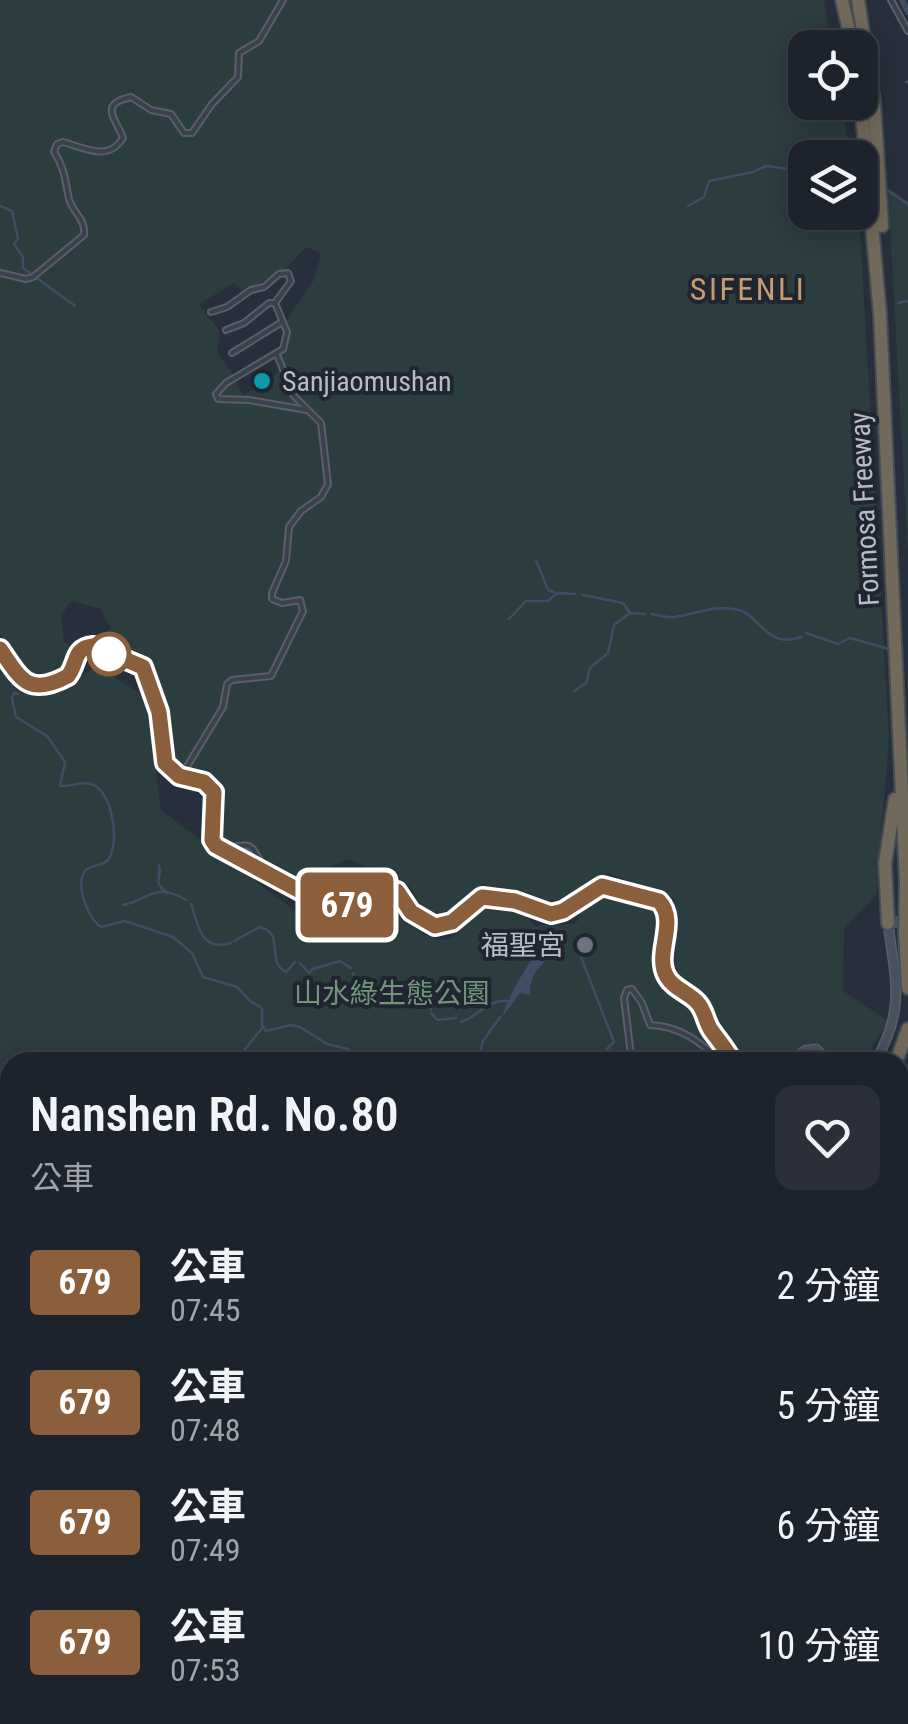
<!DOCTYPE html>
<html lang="zh-TW">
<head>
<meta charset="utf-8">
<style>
  :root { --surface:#1d232d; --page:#2a2f39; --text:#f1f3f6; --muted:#a0a4aa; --line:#3b4049 }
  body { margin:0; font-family:"Roboto Condensed","Noto Sans TC",sans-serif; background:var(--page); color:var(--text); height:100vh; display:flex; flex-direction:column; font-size:38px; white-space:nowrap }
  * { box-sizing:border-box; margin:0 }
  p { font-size:32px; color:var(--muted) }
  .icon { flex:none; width:55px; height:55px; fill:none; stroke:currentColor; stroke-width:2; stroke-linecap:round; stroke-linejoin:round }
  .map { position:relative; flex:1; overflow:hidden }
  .drawer { position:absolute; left:0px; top:1052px; width:910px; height:672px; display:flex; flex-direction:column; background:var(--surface); border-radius:30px 30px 0 0; box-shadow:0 5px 25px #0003,0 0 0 2px var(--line) }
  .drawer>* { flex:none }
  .badge { padding:0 20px; border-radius:8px; font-size:35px; line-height:65px }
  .fabs { position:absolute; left:788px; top:30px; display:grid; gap:20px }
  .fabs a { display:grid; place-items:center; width:90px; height:90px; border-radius:20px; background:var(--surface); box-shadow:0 5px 25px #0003,0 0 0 2px var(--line); font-size:50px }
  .map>.badge { position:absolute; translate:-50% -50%; box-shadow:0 0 0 5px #fff }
  .round { display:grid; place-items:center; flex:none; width:105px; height:105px; border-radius:20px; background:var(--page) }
  .summary { display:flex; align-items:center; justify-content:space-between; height:170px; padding:0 30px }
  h1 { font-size:48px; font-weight:600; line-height:75px }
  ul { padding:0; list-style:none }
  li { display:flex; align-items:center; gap:30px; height:120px; padding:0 30px }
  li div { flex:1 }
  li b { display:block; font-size:38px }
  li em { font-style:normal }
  li .badge { min-width:110px; font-weight:700; text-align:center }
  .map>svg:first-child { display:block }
</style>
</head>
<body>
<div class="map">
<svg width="908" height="1724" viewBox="0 0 908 1724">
  <rect width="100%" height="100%" fill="#272f3c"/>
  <!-- green -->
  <g fill="#2c3d3f" fill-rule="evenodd">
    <path d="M0,0H824L832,47L805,48V102L841,103L850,157L805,158V212L859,213L889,739L876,895L844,928L843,991L888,1021L863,1062H847L811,1045L772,1062H741L737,1053L717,1026L707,1001L671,976L675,899L608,873L548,910L523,897L485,888L459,909L425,917L409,886L349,859L297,882L216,839L220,781L177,773L164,753L165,715L149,661L105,643L111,627L99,608L71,601L61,616L64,642L75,650L65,672L35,679L0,635ZM306,247L321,253L314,280L285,322L290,332L286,349L277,359L282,370L243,396L231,371L217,352L220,332L199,304L234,283L244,292L285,269Z"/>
    <path d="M888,187L908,203V556Z"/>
    <path d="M0,653L9,675C18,678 21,683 29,687C49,697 80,675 98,667L146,697L161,810L308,921H325L343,913L369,911L388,894C402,916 419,942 450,939C481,907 497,887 535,926C551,922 564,928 577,922L585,903L603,892L606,900L619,897L658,909L657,983L693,1006L725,1062H10V1715H385L378,1720L348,1724H0Z"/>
    <path d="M900,1440H908V1562L900,1565Z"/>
    <path d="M900,1665L908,1679V1724H881L872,1715H900Z"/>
    <path d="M442,1715H728L726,1724H435Z"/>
  </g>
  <!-- water -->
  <path fill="#404e65" d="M550,939L553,948L558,949C543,964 529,972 530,995L520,993L503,1016C505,1001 536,947 550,939Z"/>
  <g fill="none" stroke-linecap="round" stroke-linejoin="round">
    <!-- stream -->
    <g stroke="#404e65" stroke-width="2.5">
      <path d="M906,82H908"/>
      <path d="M884,188L908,204"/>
      <path d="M0,206L12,211L18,239L14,244L23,257V268L75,306"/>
      <path d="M688,206L704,197L709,181L753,172L766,166L805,171"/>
      <path d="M898,303L908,301"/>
      <path d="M536,560L548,590L554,592"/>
      <path d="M583,595L623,603L630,613L645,614"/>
      <path d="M651,614C659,615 667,618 675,617C697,614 715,604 739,610C759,615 768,650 801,637"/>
      <path d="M509,619L526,601H548L557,593L575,594"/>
      <path d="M806,633L838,644L850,638L889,649"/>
      <path d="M574,691L586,683L590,668L608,653L614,625L630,613"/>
      <path d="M18,694L14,693L12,698L16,717L47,736L65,762L60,786C70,787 81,781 91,784C113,790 121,846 107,861C101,866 90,865 85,871C75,885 88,919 101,927L125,921L173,937L192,953L203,977L237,987L250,1001L262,1008V1025L266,1031L291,1025L300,1027L327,1044L348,1049L359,1062"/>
      <path d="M159,865C163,880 151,879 167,893"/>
      <path d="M191,904C199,926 200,952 231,943"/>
      <path d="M123,905C150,900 154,881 186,900"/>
      <path d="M234,941L260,927C286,934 265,962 286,972L295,962"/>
      <path d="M581,957L614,1042L603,1053V1059"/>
      <path d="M300,963L309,973L313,969L340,961L351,968"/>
      <path d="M353,973C358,986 364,998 380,995"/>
      <path d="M413,988L426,992L431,1010"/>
      <path d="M383,994L410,988"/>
      <path d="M431,1013L437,1020L456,1018"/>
      <path d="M461,1022C477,1017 490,998 508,1001"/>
      <path d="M240,1062L244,1050L263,1027"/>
      <path d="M478,1062L483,1041L500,1017"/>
      <path d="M581,1062L596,1058L610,1062"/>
      <path d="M900,1250L901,1253"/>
      <path d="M39,1715L43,1724"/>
      <path d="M415,1715L419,1724"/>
    </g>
    <!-- river -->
    <g stroke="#404e65" stroke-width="6">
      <path d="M902,0L908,12"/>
      <path d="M900,1298L902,1288L908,1279"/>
      <path d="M399,1724L409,1715"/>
    </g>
    <!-- highway-tunnel -->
    <g stroke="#3d4451" stroke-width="12" stroke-dasharray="12 6" stroke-linecap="butt">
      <path d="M0,1538H10"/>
      <path d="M0,1552H10"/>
    </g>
    <defs>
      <g id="street">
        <path d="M891,0L908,31"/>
        <path d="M0,273L26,279L33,277L84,235C86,219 73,213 69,199C65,181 65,168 54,152L57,144L63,142C85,148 108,162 123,138C117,120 97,104 131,97L151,110L171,114L184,133H192L212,104L238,77L239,53L259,41L283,0"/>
        <path d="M275,303L287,332L283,349"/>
        <path d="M211,312L227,307L251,290L264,287L279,274L288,273L291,281L275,303"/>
        <path d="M226,330L244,323L269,303H275"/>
        <path d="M283,349L226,383L216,394L218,399L249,400L307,410"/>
        <path d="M232,353L282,322"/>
        <path d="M183,773L223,707L227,684L232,680L271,676L303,611L300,600L282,603L272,599V593L286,561L289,527L301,511L321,497L328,484L321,423L294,396L277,355"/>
        <path d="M226,848C259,841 249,848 266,869"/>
        <path d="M650,1062L631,1055L624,998L627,990L632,989L642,1003L650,1025C681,1026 700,1042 722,1062"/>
        <path d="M900,1164L904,1171L900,1187"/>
        <path d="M900,1222L908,1224"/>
        <path d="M900,1279L908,1272"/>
        <path d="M900,1375L908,1376"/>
        <path d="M900,1567L908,1565"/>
        <path d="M0,1590L10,1596"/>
        <path d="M814,1715L819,1720L829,1715"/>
        <path d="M837,1715L844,1724"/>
        <path d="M392,1724L405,1715"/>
        <path d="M730,1724L731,1715"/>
        <path d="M795,1724L800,1715"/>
      </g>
      <g id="secondary">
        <path d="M0,649C21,680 30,697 68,675L77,654L90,646L133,660L145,669L159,712L165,763L175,774L204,782L214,792L212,840L216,846L313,899L355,906L381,890L397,891C403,898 406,905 411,912C435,943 460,912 482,897L515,901L551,914L563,911L602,886L659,901L667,913L664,963L667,977L702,1007L712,1031L725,1045L733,1062"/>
        <path d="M788,1062L806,1050L816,1049L830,1062"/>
        <path d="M875,1062C906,1009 895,980 888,923L908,921"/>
      </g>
      <g id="highway">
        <path d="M842,0L853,48"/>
        <path d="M858,0L874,102L882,226"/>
        <path d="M860,92L880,314L906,882"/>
        <path d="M888,923L885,863L895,799"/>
        <path d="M905,933L908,988"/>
        <path d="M896,1062L908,1029"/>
        <path d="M900,1088L908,1080"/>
        <path d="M900,1128L908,1129"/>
      </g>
    </defs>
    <!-- street casing -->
    <use href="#street" stroke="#595f6a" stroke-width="8"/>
    <!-- secondary casing -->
    <use href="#secondary" stroke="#595f6a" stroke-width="11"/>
    <!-- highway casing -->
    <use href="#highway" stroke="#464c57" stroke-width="16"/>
    <!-- street -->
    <use href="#street" stroke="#3b414c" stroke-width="4"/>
    <!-- secondary -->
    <use href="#secondary" stroke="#49505e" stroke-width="8"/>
    <!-- highway -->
    <use href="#highway" stroke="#716959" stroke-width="12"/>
    <defs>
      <path id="highway-bridge" d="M905,933L906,882"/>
    </defs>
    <!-- highway-bridge casing -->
    <use href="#highway-bridge" stroke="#464c57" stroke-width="16" stroke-linecap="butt"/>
    <!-- highway-bridge -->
    <use href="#highway-bridge" stroke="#716959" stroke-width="12"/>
  </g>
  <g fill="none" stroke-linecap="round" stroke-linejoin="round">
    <defs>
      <path id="line" d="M0,649C21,680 29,697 68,676C78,663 73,648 93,646L143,667L159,712L165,763L179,776L204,782L214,792L212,840L216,846L313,898L355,906L381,890L397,891L411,912L435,926L452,922L482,897L515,901L551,914L563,911L602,886L659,901C679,922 653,954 667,977C673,988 689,993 697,1002C705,1010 705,1021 711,1030C719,1041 727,1050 733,1062"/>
    </defs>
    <!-- line casing -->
    <use href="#line" stroke="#fff" stroke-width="22"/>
    <!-- line -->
    <use href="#line" stroke="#8b5e3c" stroke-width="15"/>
  </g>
  <!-- markers -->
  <circle fill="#0f9aa8" stroke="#202631" stroke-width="4" cx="262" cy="381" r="10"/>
  <circle fill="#fff" stroke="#8b5e3c" stroke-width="5" cx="109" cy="654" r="20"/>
  <circle fill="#6b7280" stroke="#202631" stroke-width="4" cx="585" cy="945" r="10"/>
  <g text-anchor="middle" stroke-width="8" stroke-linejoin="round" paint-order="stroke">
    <!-- poi labels -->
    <g font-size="28" fill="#b7bcc7" stroke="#202631" text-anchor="start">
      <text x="282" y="391">Sanjiaomushan</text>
      <text x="565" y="955" text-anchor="end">福聖宮</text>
    </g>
    <!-- street labels -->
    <g font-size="28" fill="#b7bcc7" stroke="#202631">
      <text transform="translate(864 509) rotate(-93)" y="10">Formosa Freeway</text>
    </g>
    <!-- park labels -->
    <g font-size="28" fill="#71957b" stroke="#202631">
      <text x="392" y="1003">山水綠生態公園</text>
    </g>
    <!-- quarter labels -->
    <g font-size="32" letter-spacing="2.5" fill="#c99c70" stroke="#202631">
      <text x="748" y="300">SIFENLI</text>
    </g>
  </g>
</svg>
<div class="fabs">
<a><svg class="icon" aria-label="locate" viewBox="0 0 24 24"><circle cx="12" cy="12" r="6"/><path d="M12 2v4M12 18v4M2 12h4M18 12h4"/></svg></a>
<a><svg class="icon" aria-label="layers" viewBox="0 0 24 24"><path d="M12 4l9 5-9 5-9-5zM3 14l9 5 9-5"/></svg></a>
</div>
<b class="badge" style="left:347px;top:905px;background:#8b5e3c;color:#fff">679</b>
<section class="drawer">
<div class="summary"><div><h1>Nanshen Rd. No.80</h1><p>公車</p></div><a class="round"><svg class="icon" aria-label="heart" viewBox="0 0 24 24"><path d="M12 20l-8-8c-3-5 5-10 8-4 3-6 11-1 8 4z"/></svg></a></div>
<ul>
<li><span class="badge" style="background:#8b5e3c;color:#fff">679</span><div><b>公車</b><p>07:45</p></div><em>2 分鐘</em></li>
<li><span class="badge" style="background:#8b5e3c;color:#fff">679</span><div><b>公車</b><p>07:48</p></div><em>5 分鐘</em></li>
<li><span class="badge" style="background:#8b5e3c;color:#fff">679</span><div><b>公車</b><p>07:49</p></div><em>6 分鐘</em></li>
<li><span class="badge" style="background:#8b5e3c;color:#fff">679</span><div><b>公車</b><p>07:53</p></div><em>10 分鐘</em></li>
</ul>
</section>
</div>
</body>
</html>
